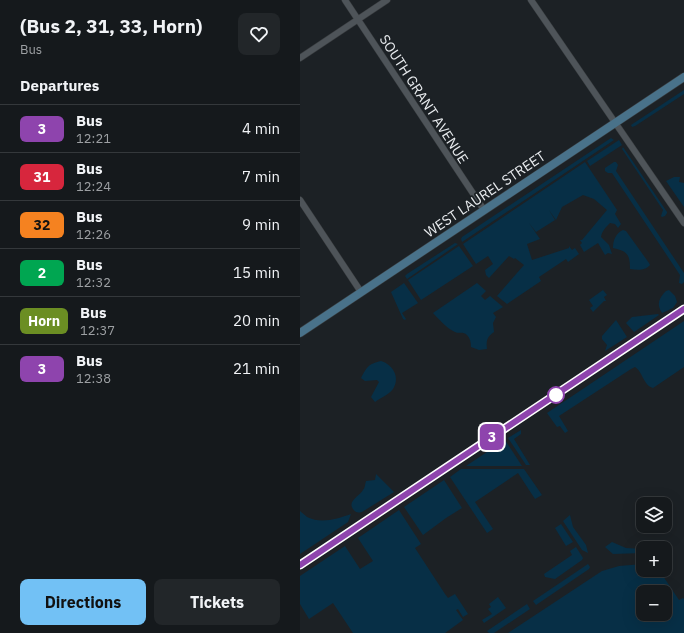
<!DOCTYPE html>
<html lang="en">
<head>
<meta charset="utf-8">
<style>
  :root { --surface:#15191c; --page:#222629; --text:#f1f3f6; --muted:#9da0a3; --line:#34383b; --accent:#72c1f5 }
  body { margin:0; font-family:"IBM Plex Sans",sans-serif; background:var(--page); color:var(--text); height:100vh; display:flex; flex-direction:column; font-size:15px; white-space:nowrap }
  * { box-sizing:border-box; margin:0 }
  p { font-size:13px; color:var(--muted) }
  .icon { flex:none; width:22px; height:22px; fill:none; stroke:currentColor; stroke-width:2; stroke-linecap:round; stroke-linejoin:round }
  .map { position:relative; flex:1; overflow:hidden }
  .sheet { display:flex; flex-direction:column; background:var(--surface); width:300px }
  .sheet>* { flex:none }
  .badge { padding:0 8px; border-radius:6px; font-size:14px; line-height:26px }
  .controls { position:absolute; left:336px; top:497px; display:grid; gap:8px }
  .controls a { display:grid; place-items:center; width:36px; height:36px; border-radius:8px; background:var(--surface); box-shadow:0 4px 16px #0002,0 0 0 1px var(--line); font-size:20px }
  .map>.badge { position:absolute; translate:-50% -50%; box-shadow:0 0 0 2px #fff }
  h2 { padding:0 20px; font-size:15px; line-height:36px }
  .round { display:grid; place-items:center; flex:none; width:42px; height:42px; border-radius:8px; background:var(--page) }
  .headline { display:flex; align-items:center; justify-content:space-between; height:68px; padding:0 20px }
  h1 { font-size:19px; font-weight:800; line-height:30px }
  .cta { display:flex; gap:8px; margin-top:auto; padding:8px 20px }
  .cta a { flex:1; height:46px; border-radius:8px; background:var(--accent); color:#111; font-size:16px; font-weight:800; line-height:46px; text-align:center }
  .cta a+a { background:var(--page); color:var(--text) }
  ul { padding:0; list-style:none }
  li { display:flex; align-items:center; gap:12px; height:48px; padding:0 20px; border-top:1px solid var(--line) }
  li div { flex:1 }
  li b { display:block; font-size:15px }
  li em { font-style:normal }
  li .badge { min-width:44px; font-weight:700; text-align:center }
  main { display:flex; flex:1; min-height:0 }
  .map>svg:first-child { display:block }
</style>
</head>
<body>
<main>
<section class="sheet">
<div class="headline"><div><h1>(Bus 2, 31, 33, Horn)</h1><p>Bus</p></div><a class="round"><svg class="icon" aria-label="heart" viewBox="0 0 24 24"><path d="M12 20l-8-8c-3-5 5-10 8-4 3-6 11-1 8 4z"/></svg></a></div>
<h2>Departures</h2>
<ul>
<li><span class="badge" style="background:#8e44ad;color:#fff">3</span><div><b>Bus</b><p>12:21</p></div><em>4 min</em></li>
<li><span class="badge" style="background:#d7263d;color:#fff">31</span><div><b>Bus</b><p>12:24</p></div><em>7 min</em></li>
<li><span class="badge" style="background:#f58220;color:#111">32</span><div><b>Bus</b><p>12:26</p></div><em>9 min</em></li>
<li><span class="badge" style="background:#00a651;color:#fff">2</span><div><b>Bus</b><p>12:32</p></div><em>15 min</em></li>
<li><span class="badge" style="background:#6b8e23;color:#fff">Horn</span><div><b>Bus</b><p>12:37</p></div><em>20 min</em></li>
<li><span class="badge" style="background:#8e44ad;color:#fff">3</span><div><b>Bus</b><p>12:38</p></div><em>21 min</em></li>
</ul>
<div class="cta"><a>Directions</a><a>Tickets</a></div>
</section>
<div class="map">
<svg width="384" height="633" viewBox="0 0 384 633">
  <rect width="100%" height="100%" fill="#1c2125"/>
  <!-- green -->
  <g fill="#072f46" fill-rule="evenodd">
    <path d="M384,90V94L335,126L332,127L331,125Z"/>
    <path d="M311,138L314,140L162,242L161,239L162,237Z"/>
    <path d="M319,140L322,145L290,166L287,161Z"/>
    <path d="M323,147L367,212V213L365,216L362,217L361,216L363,210L322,149Z"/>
    <path d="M285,162L317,210L315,214L321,224L318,228L315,224L310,223C306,227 302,231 301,237L309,245L312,254L308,253L305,255L298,243L284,252L280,245L282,243L280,240H282L307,210L294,199L283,195L262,207L256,220L249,210L255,220L236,232L229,223L240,239L227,244L232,260L269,248V246L272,250L275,248L279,254L268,262L266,259L239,277L241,281L207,304L197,296L224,265L215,258L214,259L209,256L189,278L186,275L185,270L193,264L188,256L176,264L163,244Z"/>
    <path d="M314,162H316L318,165L316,171L384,273V282L382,284L379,283L380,275L312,173H308L305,171V168Z"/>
    <path d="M374,177H380L379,182L384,183V207L366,181Z"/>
    <path d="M323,230L326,231L349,263L350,265C345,271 337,270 330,269C330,254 327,251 313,248C313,240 316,233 323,230Z"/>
    <path d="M155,243L158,244L107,279L105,276L107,274Z"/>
    <path d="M159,246L173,266L121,300L108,280Z"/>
    <path d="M104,283L118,303L102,313L106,319L105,320L103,319L91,292Z"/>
    <path d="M177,283L186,291L181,296L185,300L190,296L203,307L193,313L196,317L193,323L194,332C187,337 186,340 187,349L179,350L171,347C171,342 170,338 167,335C163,331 159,334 155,332C146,328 139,319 133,313Z"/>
    <path d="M303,290L307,295L304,297L306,301H304L293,312L290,308L293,306L289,300Z"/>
    <path d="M369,290L375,296L377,302L373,308L362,313C356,304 359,298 366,291Z"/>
    <path d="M358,314L359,315L334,332L326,323L332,317Z"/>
    <path d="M316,320L327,337L305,351L307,345L302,339V336Z"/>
    <path d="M384,321V367L353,388C343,385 343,372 335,367L331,369L259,416L268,431L265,433L260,426L257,427L247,413Z"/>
    <path d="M81,361C92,364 101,377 93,389C90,394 80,398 75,402L71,397L79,382L77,380L65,381L61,378C67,367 68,364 81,361Z"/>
    <path d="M221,430V434L214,439L230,465H226L208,438Z"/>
    <path d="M205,440L222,466H166Z"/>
    <path d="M161,469H224L242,495L235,499L218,473L175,502L193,529L187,533L150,477Z"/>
    <path d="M76,474L94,492L62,512C58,513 56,513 53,509C47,501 60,496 63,490C65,488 65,484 66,481L75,480Z"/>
    <path d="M144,480L162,508L146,518L123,535L104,507Z"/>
    <path d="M99,510L121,544L115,548L145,594L148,598L155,594L168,614L163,617L158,609L156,610L163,620L145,633H53L33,603L9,619L0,604V576L45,546L60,569L73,561L58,538Z"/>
    <path d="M0,511C2,513 5,515 7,517C21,524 37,519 51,514L48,522L0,554Z"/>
    <path d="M270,515L273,527L286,545L288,553L282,550L263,521Z"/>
    <path d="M261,524L273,542L266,546L255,528Z"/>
    <path d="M312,542L326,548L343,549V553L313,554L305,547Z"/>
    <path d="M276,547L283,558L282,560L255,579L245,577L244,574L272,555L270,551Z"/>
    <path d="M288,564L290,567L289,569L236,605L233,601Z"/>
    <path d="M343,564V570H359L379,600L383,598L384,599V633H208L302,571L319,566ZM343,592H365V614H343Z"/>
    <path d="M198,597L206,608L184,623L182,620L192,614L188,609L191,607L189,604Z"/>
    <path d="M227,604L230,609L194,633H189L187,631Z"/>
  </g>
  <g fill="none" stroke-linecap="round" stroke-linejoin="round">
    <defs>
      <g id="minor">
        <path d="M45,0L184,210"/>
        <path d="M231,0L384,223"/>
        <path d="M0,58L87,0"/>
        <path d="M0,200L61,292"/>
        <path d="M0,565L384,309"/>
      </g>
      <path id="secondary" d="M0,333L384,77"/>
    </defs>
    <!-- minor casing -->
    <use href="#minor" stroke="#383c3f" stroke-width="7"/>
    <!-- secondary casing -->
    <use href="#secondary" stroke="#383c3f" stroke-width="9"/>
    <!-- minor -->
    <use href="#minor" stroke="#4e5459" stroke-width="6"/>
    <!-- secondary -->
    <use href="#secondary" stroke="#49728a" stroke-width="8"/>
  </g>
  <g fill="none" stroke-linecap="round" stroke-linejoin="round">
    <defs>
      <path id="line" d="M0,565L384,309"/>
    </defs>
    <!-- line casing -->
    <use href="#line" stroke="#fff" stroke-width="9"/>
    <!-- line -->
    <use href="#line" stroke="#8e44ad" stroke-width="6"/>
  </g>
  <!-- markers -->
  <circle fill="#fff" stroke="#8e44ad" stroke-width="2" cx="256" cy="395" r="8"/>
  <g text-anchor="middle" stroke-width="3.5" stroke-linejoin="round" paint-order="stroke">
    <!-- street labels -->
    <g font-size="14" fill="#e8ebee" stroke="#1c2125">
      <text transform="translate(124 99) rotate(57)" y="5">SOUTH GRANT AVENUE</text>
      <text transform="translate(185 194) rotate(-34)" y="5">WEST LAUREL STREET</text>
    </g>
  </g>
</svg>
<div class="controls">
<a><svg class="icon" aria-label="layers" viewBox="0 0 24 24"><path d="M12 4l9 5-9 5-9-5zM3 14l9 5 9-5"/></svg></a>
<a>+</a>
<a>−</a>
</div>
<b class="badge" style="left:192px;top:437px;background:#8e44ad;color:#fff">3</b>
</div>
</main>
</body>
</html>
